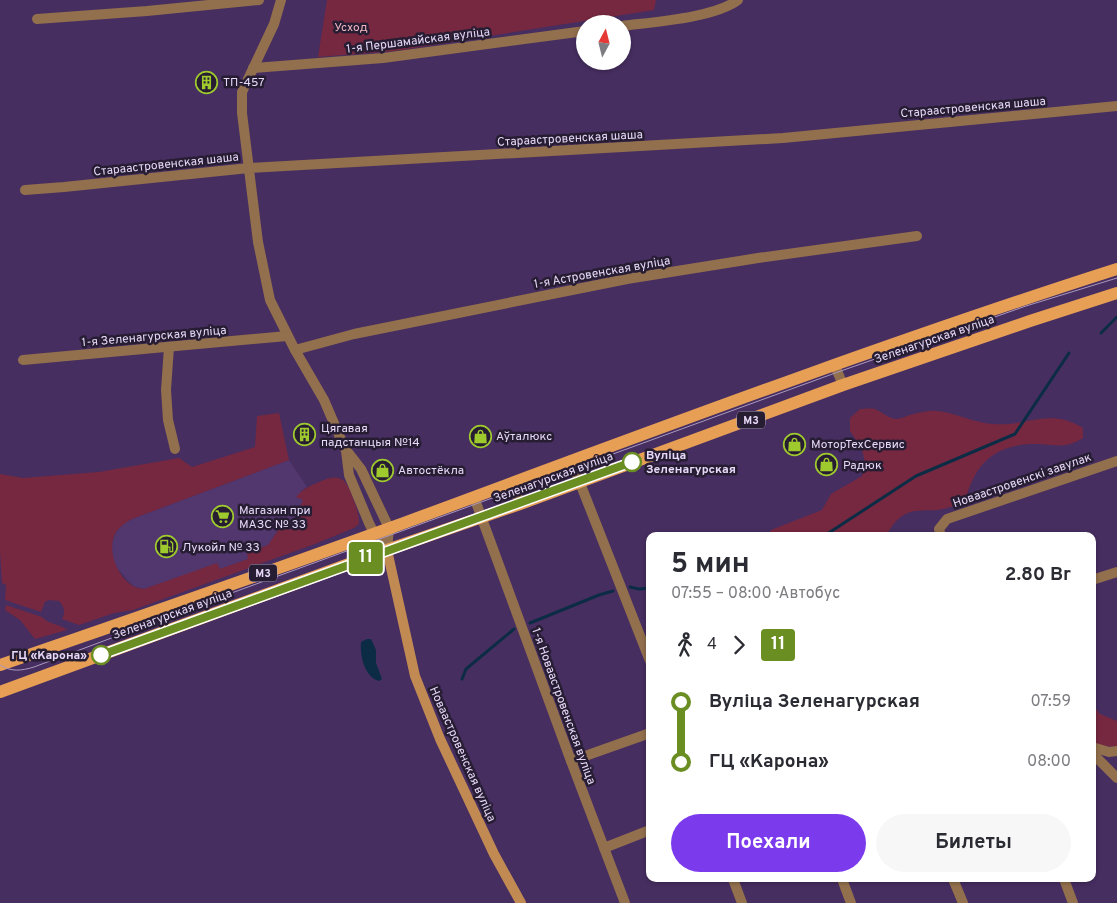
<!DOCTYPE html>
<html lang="ru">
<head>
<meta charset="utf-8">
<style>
  :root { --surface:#fff; --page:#f7f7f7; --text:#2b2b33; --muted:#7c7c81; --accent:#7c3aed }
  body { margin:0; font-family:Overpass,sans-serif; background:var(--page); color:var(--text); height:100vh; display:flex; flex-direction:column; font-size:19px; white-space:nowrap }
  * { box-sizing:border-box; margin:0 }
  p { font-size:16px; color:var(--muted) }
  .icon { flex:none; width:28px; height:28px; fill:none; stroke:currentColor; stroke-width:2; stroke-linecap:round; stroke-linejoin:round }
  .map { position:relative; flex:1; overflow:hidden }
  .drawer { position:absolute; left:646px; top:532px; width:450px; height:350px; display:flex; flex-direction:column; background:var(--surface); border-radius:10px; box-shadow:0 1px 4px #0004 }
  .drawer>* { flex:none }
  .badge { padding:0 10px; border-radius:4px; font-size:18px; line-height:32px }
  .needle { width:32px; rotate:7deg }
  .controls { position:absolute; left:576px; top:15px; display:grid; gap:10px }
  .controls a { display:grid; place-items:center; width:55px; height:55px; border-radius:50%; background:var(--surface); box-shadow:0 1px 4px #0004; font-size:25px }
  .map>.badge { position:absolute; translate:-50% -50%; box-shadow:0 0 0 2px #fff }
  .legs { display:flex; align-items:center; gap:8px; height:55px; padding:0 25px; font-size:16px }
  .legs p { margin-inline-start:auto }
  .overview { display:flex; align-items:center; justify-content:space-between; height:85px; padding:0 25px }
  h1 { font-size:28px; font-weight:700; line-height:38px }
  .action { display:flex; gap:10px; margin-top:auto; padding:10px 25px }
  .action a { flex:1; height:58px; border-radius:30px; background:var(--accent); color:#fff; font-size:20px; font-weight:700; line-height:58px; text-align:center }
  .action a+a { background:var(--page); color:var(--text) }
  ul { padding:0 25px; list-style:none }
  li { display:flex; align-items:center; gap:18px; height:60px; font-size:19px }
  li i { display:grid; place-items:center; width:8px; height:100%; margin:0 6px; background:currentColor }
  li i::after { content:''; width:12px; height:12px; margin:-6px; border:4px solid; border-radius:50%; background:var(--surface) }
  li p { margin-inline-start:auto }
  li:first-child i { background:linear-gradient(#0000 50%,currentColor 0) }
  li:last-child i { background:linear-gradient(currentColor 50%,#0000 0) }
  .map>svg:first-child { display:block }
</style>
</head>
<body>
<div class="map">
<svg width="1117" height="903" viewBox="0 0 1117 903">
  <rect width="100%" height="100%" fill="#462e60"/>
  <!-- built -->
  <path fill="#52376f" d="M289,460L307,487L302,490L297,497L304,500L290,530L281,526L268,545L247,553L249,559L220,569L217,564L144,589L133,586L117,568L113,559L111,547L115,534L122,525L132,519Z"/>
  <!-- green -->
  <g fill="#762840">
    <path d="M327,0H656L654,10L395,51L318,57Z"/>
    <path d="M860,409C864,409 871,408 875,409C882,412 888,418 896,419C901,419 906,416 910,415C918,413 929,410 937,411C957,413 974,423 993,424C1026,427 1049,407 1083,428V438C1062,451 1053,443 1031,444C1024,444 1013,446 1005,449C987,456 977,468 970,486C966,496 967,499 957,504C928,520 908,495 886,536H768L771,530L822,510L831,494L862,476L865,463L862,449L850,431V418Z"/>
    <path d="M279,413L289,460L132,519C125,523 119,527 115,534C107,550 117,577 133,586C136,588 141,588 144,589L217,563L220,569L248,559L247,553L268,545L281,526L290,530L303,500L296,497C303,489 309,486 319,482C342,472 346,479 354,501C357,509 359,515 359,524L354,528L315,544L133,610L114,613L79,625L62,619C66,611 64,607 59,601L49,600L45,602L41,612L5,600L6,585L2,583L0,551V474L23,478L99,472L179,458L192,467L255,447L257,416Z"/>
    <path d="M6,605L42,617C49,625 59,623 67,630L35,639L20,620L5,610Z"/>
    <path d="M1092,704L1100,714L1117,721V747L1097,745L1093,741Z"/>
  </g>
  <!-- water -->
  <path fill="#0c2c45" d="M367,639H371L376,650V663L382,679L379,681C364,677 360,655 361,642Z"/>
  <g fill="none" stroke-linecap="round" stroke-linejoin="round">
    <!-- stream -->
    <g stroke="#0c2c45" stroke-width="3">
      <path d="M1101,333L1117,317"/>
      <path d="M824,536L916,476L1015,434L1069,353"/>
      <path d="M630,587L639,589L650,588"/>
      <path d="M530,623L599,595L613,591"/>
      <path d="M462,679L466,669L514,629"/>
    </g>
    <!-- street -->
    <g stroke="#926f4d" stroke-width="10">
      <path d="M281,0L274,24L242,92V113L258,242L270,300L295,350L324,400L346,451L349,475L369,523L374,533L387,550"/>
      <path d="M37,19L147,11L259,0"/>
      <path d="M622,26C653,22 714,18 738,0"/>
      <path d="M253,68L383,58L585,31"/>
      <path d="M25,190L64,187L249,168L783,138L1117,106"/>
      <path d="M169,347L166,390L168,420L175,449"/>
      <path d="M295,350L354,334L627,279L758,258L917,236"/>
      <path d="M23,360L287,336"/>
      <path d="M835,366L843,385"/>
      <path d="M347,451L361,469L389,528L387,550"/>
      <path d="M571,460L650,661"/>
      <path d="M513,482L520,504"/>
      <path d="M474,497L571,761L625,903"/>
      <path d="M941,536L939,529L947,519L1117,461"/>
      <path d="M1092,580L1117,572"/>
      <path d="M1092,747L1109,752L1117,751"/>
      <path d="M1092,753L1117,778"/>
      <path d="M571,761L650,733"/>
      <path d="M604,848L650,830"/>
      <path d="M733,879L742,903"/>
      <path d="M842,879L851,903"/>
      <path d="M953,879L963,903"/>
      <path d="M1064,879L1073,903"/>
    </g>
    <!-- secondary -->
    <path stroke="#c28a53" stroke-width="10" d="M387,550L415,676L440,739L494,854L521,903"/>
    <!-- primary -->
    <g stroke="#e79f56" stroke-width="12">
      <path d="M0,665C131,620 263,574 393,527C634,438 873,347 1117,269"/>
      <path d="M0,692L387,550L520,504L843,385L1030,321L1117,293"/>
    </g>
    <!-- tram -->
    <path stroke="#aa99bf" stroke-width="1" d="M0,665C11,672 21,671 34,667L237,591L838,372L1026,306L1117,278"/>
  </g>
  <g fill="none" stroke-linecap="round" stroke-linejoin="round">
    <defs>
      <path id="line-1" d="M101,655L632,462"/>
    </defs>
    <!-- line-1 casing -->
    <use href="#line-1" stroke="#fff" stroke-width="11"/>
    <!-- line-1 -->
    <use href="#line-1" stroke="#6b8e23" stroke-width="8"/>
  </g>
  <!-- icons -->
  <defs>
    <symbol id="building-ring" viewBox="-11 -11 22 22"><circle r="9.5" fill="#271d33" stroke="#9fca2e" stroke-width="1.5"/><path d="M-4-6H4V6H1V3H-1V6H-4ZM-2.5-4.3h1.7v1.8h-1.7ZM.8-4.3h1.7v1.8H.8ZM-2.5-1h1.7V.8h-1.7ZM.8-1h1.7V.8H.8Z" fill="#9fca2e"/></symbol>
    <symbol id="shop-ring" viewBox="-11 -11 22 22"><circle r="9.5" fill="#271d33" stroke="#9fca2e" stroke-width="1.5"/><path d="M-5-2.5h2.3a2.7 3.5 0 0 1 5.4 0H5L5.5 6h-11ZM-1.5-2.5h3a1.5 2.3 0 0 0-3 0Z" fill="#9fca2e"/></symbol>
    <symbol id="supermarket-ring" viewBox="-11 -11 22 22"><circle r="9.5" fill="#271d33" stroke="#9fca2e" stroke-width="1.5"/><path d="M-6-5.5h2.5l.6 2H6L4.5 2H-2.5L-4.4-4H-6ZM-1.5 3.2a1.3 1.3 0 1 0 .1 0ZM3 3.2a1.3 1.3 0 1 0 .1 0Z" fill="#9fca2e"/></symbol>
    <symbol id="fuel-ring" viewBox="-11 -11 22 22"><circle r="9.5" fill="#271d33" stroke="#9fca2e" stroke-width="1.5"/><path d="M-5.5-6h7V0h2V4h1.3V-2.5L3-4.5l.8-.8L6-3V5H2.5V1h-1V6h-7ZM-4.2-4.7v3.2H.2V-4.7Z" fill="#9fca2e"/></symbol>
  </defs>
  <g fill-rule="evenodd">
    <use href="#building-ring" x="194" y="70" width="25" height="25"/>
    <use href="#building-ring" x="292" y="422" width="25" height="25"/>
    <use href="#shop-ring" x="468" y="424" width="25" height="25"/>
    <use href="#shop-ring" x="782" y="432" width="25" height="25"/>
    <use href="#shop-ring" x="814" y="452" width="25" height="25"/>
    <use href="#shop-ring" x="370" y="458" width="25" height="25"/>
    <use href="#supermarket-ring" x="210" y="504" width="25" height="25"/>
    <use href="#fuel-ring" x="154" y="534" width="25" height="25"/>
  </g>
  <!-- markers -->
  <g fill="#fff" stroke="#6b8e23" stroke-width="2.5">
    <circle cx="632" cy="462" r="9"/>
    <circle cx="101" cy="655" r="9"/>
  </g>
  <g text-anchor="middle" stroke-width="5" stroke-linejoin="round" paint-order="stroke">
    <!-- shield labels -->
    <g fill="#271d33" stroke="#ada1be" stroke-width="1">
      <rect x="737" y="411.5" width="28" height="17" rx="4"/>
      <rect x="249" y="564.5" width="28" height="17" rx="4"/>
    </g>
    <g font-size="11" font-weight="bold" fill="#e7daf9">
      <text x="751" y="424">М3</text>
      <text x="263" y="577">М3</text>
    </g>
    <!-- park labels -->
    <g font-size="12" fill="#f2b7c3" stroke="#271d33">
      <text x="351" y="31">Усход</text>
    </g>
    <!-- street labels -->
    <g font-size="12" fill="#e7daf9" stroke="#271d33">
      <text transform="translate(418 40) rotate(-7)" y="4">1-я Першамайская вуліца</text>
      <text transform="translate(973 107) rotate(-5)" y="4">Стараастровенская шаша</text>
      <text transform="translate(570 138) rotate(-3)" y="4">Стараастровенская шаша</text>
      <text transform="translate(166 164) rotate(-6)" y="4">Стараастровенская шаша</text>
      <text transform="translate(602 272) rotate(-10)" y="4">1-я Астровенская вуліца</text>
      <text transform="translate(154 336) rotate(-5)" y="4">1-я Зеленагурская вуліца</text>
      <text transform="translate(934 339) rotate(-19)" y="4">Зеленагурская вуліца</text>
      <text transform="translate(553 477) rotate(-20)" y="4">Зеленагурская вуліца</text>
      <text transform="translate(1022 480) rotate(-19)" y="4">Новаастровенскі завулак</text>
      <text transform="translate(172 614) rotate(-20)" y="4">Зеленагурская вуліца</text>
      <text transform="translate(564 706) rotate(70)" y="4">1-я Новаастровенская вуліца</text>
      <text transform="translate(463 754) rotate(66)" y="4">Новаастровенская вуліца</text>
    </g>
    <!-- poi labels -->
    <g font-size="12" fill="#e7daf9" stroke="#271d33" text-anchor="start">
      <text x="223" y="86">ТП-457</text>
      <text x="321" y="432">Цягавая<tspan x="321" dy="14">падстанцыя №14</tspan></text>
      <text x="496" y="440">Аўталюкс</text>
      <text x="811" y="448">МоторТехСервис</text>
      <text x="843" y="469">Радюк</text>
      <text x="398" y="474">Автостёкла</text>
      <text x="239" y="514">Магазин при<tspan x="239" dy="14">МАЗС № 33</tspan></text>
      <text x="182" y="551">Лукойл № 33</text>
    </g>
    <!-- stop labels -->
    <g font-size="12" font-weight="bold" fill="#e7daf9" stroke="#271d33" text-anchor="start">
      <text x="646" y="459">Вуліца<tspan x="646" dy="14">Зеленагурская</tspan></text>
      <text x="87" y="659" text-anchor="end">ГЦ «Карона»</text>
    </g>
  </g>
</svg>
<div class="controls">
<a><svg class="needle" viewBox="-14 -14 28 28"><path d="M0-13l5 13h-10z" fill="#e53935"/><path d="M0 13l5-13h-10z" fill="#7c7c81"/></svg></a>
</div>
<b class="badge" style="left:366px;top:558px;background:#6b8e23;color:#fff">11</b>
<section class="drawer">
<div class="overview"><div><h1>5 мин</h1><p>07:55 – 08:00 · Автобус</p></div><b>2.80 Br</b></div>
<div class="legs"><svg class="icon" aria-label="walk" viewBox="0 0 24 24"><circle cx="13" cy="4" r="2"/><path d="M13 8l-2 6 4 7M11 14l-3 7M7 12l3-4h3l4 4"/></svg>4<svg class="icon" aria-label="forward" viewBox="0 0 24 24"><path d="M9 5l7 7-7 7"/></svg><b class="badge" style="background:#6b8e23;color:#fff">11</b></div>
<ul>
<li><i style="color:#6b8e23"></i><b>Вуліца Зеленагурская</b><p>07:59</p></li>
<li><i style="color:#6b8e23"></i><b>ГЦ «Карона»</b><p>08:00</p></li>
</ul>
<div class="action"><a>Поехали</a><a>Билеты</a></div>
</section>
</div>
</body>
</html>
